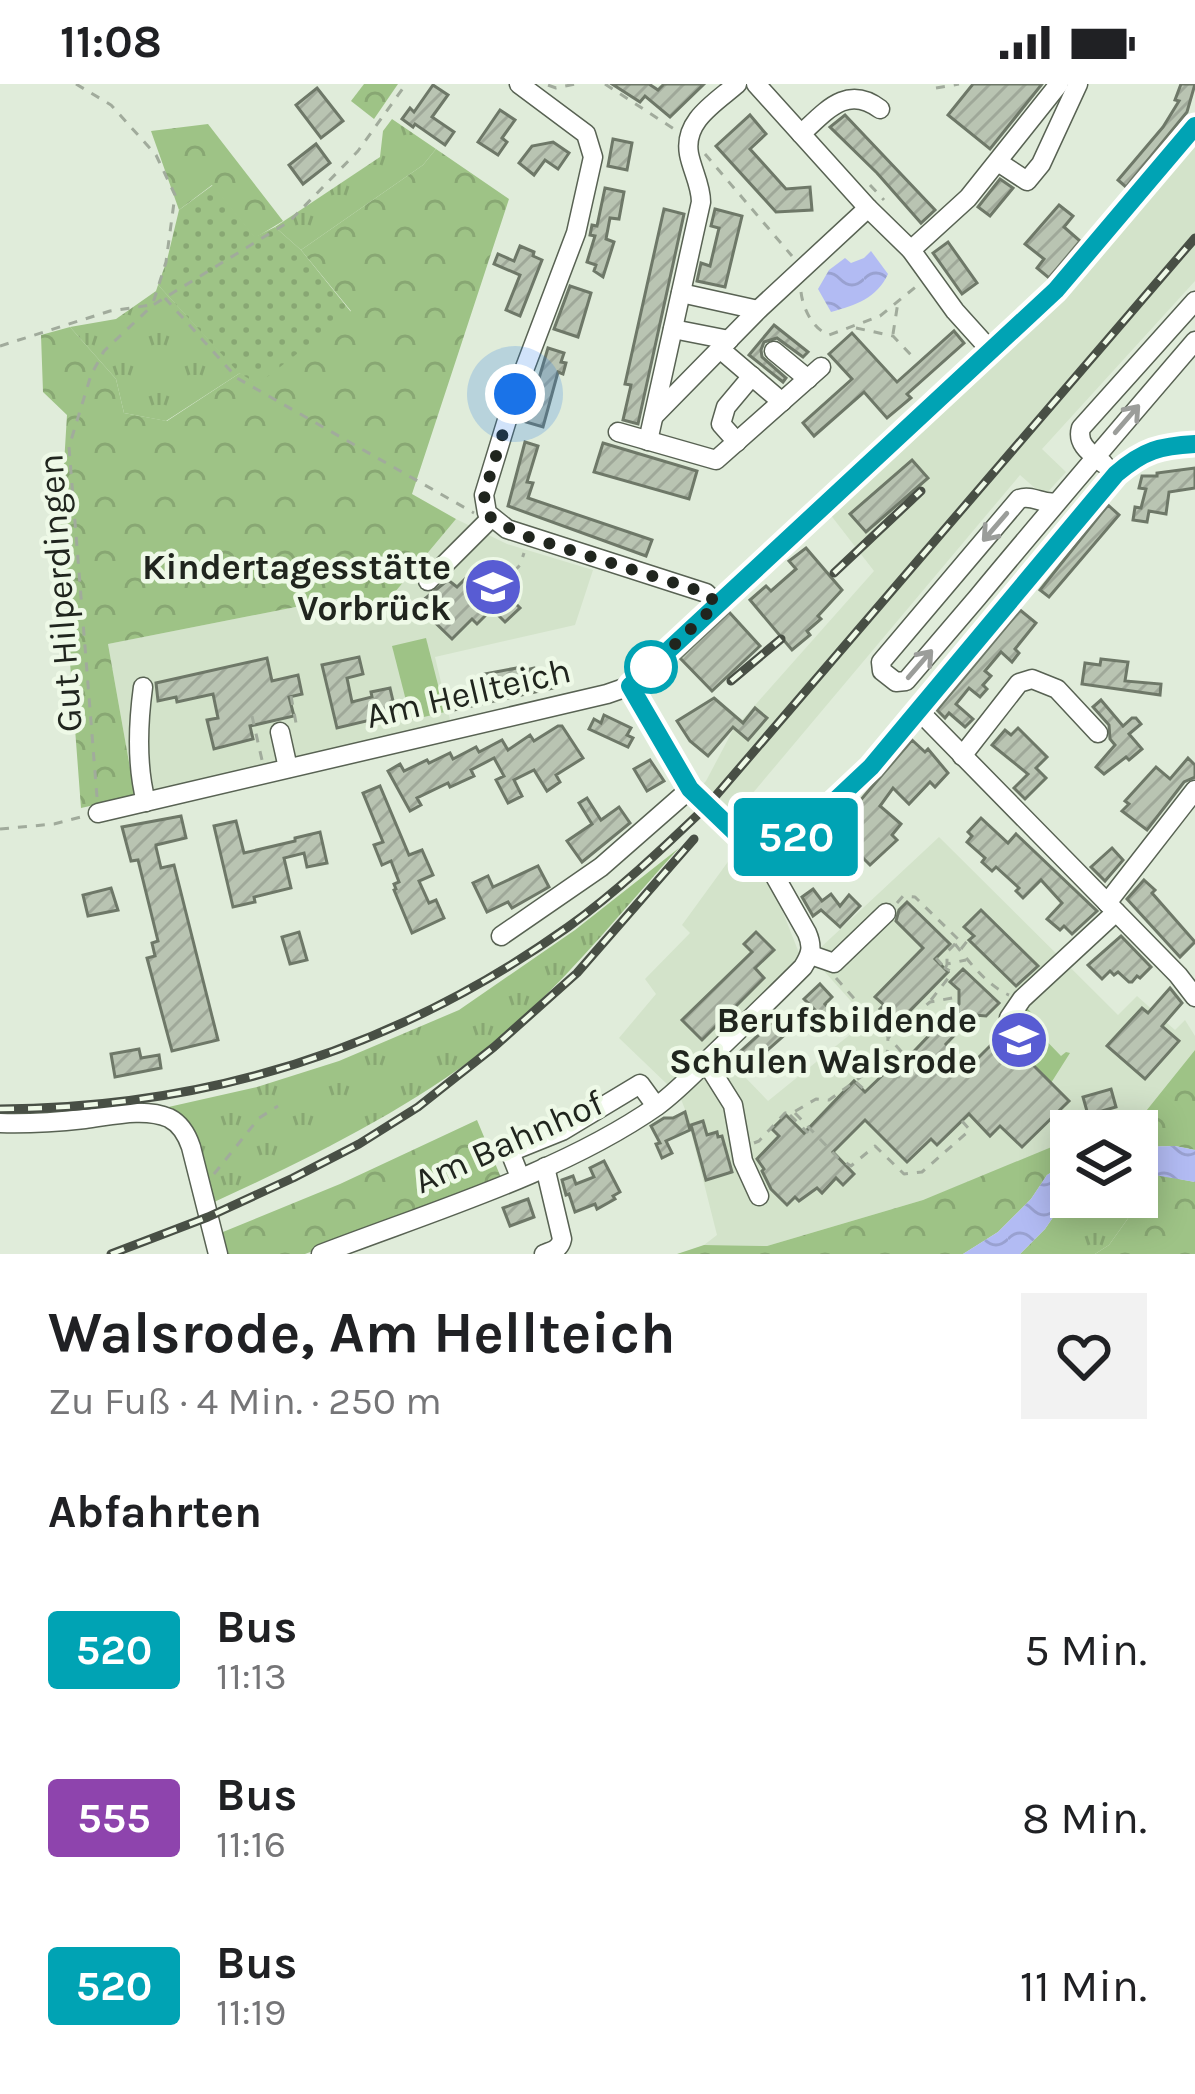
<!DOCTYPE html>
<html lang="de">
<head>
<meta charset="utf-8">
<style>
  :root { --surface:#fff; --page:#f2f2f2; --text:#202124; --muted:#757577 }
  body { margin:0; font-family:Karla,sans-serif; background:var(--page); color:var(--text); height:100vh; display:flex; flex-direction:column; font-size:45px; white-space:nowrap }
  * { box-sizing:border-box; margin:0 }
  p { font-size:39px; color:var(--muted) }
  .icon { flex:none; width:66px; height:66px; fill:none; stroke:currentColor; stroke-width:2; stroke-linecap:round; stroke-linejoin:round }
  .map { position:relative; height:1170px; overflow:hidden }
  .side { display:flex; flex-direction:column; background:var(--surface); flex:1 }
  .side>* { flex:none }
  .badge { padding:0 24px; border-radius:9px; font-size:42px; line-height:78px }
  .buttons { position:absolute; left:1050px; top:1026px; display:grid; gap:24px }
  .buttons a { display:grid; place-items:center; width:108px; height:108px; border-radius:0px; background:var(--surface); box-shadow:0 6px 30px #0003; font-size:60px }
  .you { position:absolute; width:60px; height:60px; margin:-30px; border:9px solid #fff; border-radius:50%; background:#1a73e8; box-shadow:0 0 0 18px #1a73e833 }
  .map>.badge { position:absolute; translate:-50% -50%; box-shadow:0 0 0 6px #fff }
  h2 { padding:0 48px; font-size:45px; line-height:108px }
  .round { display:grid; place-items:center; flex:none; width:126px; height:126px; border-radius:0px; background:var(--page) }
  .overview { display:flex; align-items:center; justify-content:space-between; height:204px; padding:0 48px }
  h1 { font-size:57px; font-weight:700; line-height:90px }
  ul { padding:0; list-style:none }
  li { display:flex; align-items:center; gap:36px; height:168px; padding:0 48px }
  li div { flex:1 }
  li b { display:block; font-size:45px }
  li em { font-style:normal }
  li .badge { min-width:132px; font-weight:700; text-align:center }
  .status { display:flex; justify-content:space-between; align-items:center; height:84px; padding:0 60px; background:var(--surface); direction:ltr }
  .status svg { height:33px; fill:currentColor }
  .map>svg:first-child { display:block }
</style>
</head>
<body>
<div class="status"><b>11:08</b><svg viewBox="0 0 49 12"><path d="M0 12V9h3v3zM5 12V6h3v6zM10 12V3h3v9zM15 12V0h3v12zM26 1h20v11H26zM47 4h2v5h-2z"/></svg></div>
<div class="map">
<svg width="1195" height="1170" viewBox="0 0 1195 1170">
  <defs>
    <pattern id="grass-tufts" width="24" height="20" patternUnits="userSpaceOnUse" patternTransform="scale(3)"><rect width="24" height="20" fill="#9ec386"/><path d="M3 7l-1-3M5 7V3M7 7l1-3M15 17l-1-3M17 17v-4M19 17l1-3" fill="none" stroke="#88a773"/></pattern>
    <pattern id="forest-crowns" width="20" height="18" patternUnits="userSpaceOnUse" patternTransform="scale(3)"><rect width="20" height="18" fill="#9ec386"/><path d="M2 6a3 3 0 1 1 6 0M12 15a3 3 0 1 1 6 0" fill="none" stroke="#88a773"/></pattern>
    <pattern id="park-dots" width="8" height="8" patternUnits="userSpaceOnUse" patternTransform="scale(3)"><rect width="8" height="8" fill="#9ec386"/><path d="M2 2h.1M6 6h.1" fill="none" stroke="#88a773" stroke-width="1.8" stroke-linecap="round"/></pattern>
    <pattern id="water-waves" width="16" height="10" patternUnits="userSpaceOnUse" patternTransform="scale(3)"><rect width="16" height="10" fill="#b2bbf3"/><path d="M0 5q4-4 8 0t8 0" fill="none" stroke="#99a1d0"/></pattern>
    <pattern id="building-hatch" width="6" height="6" patternUnits="userSpaceOnUse" patternTransform="scale(3)"><rect width="6" height="6" fill="#b9c4b2"/><path d="M-1 1l2-2M0 6l6-6M5 7l2-2" fill="none" stroke="#9fa899"/></pattern>
  </defs>
  <rect width="100%" height="100%" fill="#e0ecda"/>
  <!-- built -->
  <g fill="#d3e3ca">
    <path d="M1195,57V197L1042,365L1066,388L1044,412L1020,391L731,735L697,706L706,697L733,646L874,487L826,425L1063,210Z"/>
    <path d="M456,435L507,460L593,486L575,541L435,573L451,640L135,712L108,560L341,514L385,520Z"/>
    <path d="M939,753L1118,931L1137,912L1175,946L1185,936L1195,952V966L1130,1047H1071V1057L923,1116L767,1162L704,1161L717,1151L686,1028L674,997L668,1001L619,954L656,910L645,895L690,849L682,841L738,764L769,793L801,874L713,960L768,1017L868,936L815,877L818,866Z"/>
  </g>
  <!-- grass -->
  <g fill="url(#grass-tufts)">
    <path d="M392,35L436,65L423,81L301,166L275,143L380,73L383,47Z"/>
    <path d="M158,201L240,289L166,337L124,329L116,295L70,243L116,235L156,207Z"/>
    <path d="M679,764C617,832 558,908 486,965C404,1028 306,1076 212,1119L164,1024L257,1003L339,977L459,926L575,846Z"/>
    <path d="M1027,924L1042,940L1036,946L1061,972L1066,968L1070,969L1051,999L1002,950Z"/>
    <path d="M1137,1088L1159,1091L1109,1161L1095,1170H1020L1045,1145L1071,1107V1113H1137Z"/>
  </g>
  <!-- forest -->
  <g fill="url(#forest-crowns)">
    <path d="M364,0H398L374,35L351,17Z"/>
    <path d="M208,40L283,137L255,154L212,101L179,126L151,47Z"/>
    <path d="M436,65L509,115L412,410L456,435L385,520L341,514L108,560L135,712L81,724L60,446L67,331L43,308L41,251L70,243L116,295L124,329L167,337L240,289L258,299L351,227L301,166L423,81Z"/>
    <path d="M1195,966V1066L1175,1062L1137,1063V1047H1130Z"/>
    <path d="M477,1036L502,1096L305,1170H224L218,1150L340,1100Z"/>
    <path d="M1066,1057H1071V1077L1047,1091L1031,1115L998,1148L963,1170H677L704,1161L767,1162L923,1116Z"/>
    <path d="M1159,1091L1195,1098V1170H1095L1109,1161Z"/>
  </g>
  <!-- park -->
  <path fill="url(#park-dots)" d="M213,101L255,153L275,143L301,166L351,228L258,300L239,289L158,201L167,176L179,126Z"/>
  <!-- pitch -->
  <path fill="#9ec386" d="M426,554L445,628L411,636L392,562Z"/>
  <!-- water -->
  <g fill="url(#water-waves)">
    <path d="M871,167L888,190C877,214 856,221 831,228L818,205L829,186L845,174L851,179L864,174Z"/>
    <path d="M1175,1062L1195,1066V1098L1137,1088V1063Z"/>
    <path d="M1071,1077V1107L1045,1145L1020,1170H963L998,1148L1031,1115L1047,1091Z"/>
  </g>
  <!-- building -->
  <g fill="url(#building-hatch)" stroke="#6e7868" stroke-width="3">
    <path d="M612,0H649L658,6L664,0H704L670,33L645,12L640,18Z"/>
    <path d="M973,0H1042L990,65L948,31Z"/>
    <path d="M1181,0H1195L1187,28L1126,103L1118,96L1163,43L1179,17L1175,16Z"/>
    <path d="M433,1L448,11L432,33L454,48L445,61L415,40L413,43L402,35L410,24L414,28Z"/>
    <path d="M317,4L343,37L321,54L296,21Z"/>
    <path d="M500,26L515,36L502,54L507,58L498,71L478,58Z"/>
    <path d="M750,31L766,50L750,65L786,105L810,103L812,126L776,128L716,62Z"/>
    <path d="M845,31L935,126L921,139L877,89L830,43Z"/>
    <path d="M613,55L632,59L627,86L608,82Z"/>
    <path d="M553,58L569,69L558,85L545,76L534,91L519,79L532,62Z"/>
    <path d="M316,60L330,79L303,100L289,81Z"/>
    <path d="M1000,95L1013,104L990,132L978,123Z"/>
    <path d="M605,104L624,108L619,135L610,134L606,155L614,158L603,193L594,187L596,181L587,178L595,152L590,151L592,141L597,142Z"/>
    <path d="M1059,121L1073,132L1064,143L1080,157L1049,194L1037,184L1044,175L1025,160Z"/>
    <path d="M664,125L684,130L638,340L623,336L631,301L625,300Z"/>
    <path d="M715,125L742,132L725,203L697,197L701,179L710,182L719,144L711,142Z"/>
    <path d="M948,158L977,199L962,210L933,169Z"/>
    <path d="M520,162L534,168L533,172L542,176L520,232L506,226L520,191L494,180L498,170L514,177Z"/>
    <path d="M570,202L591,209L578,253L554,245Z"/>
    <path d="M774,241L808,268L803,273L777,254L764,258L761,266L762,273L786,294L783,298L749,271Z"/>
    <path d="M954,247L964,259L907,310L911,314L887,334L864,308L814,352L803,339L852,295L829,270L852,249L897,298Z"/>
    <path d="M548,264L564,269L561,278L566,279L563,290L558,288L543,343L526,338Z"/>
    <path d="M525,358L538,362L527,398L533,399L528,414L652,456L646,472L508,422Z"/>
    <path d="M603,359L697,387L689,415L594,388Z"/>
    <path d="M912,376L928,394L866,448L850,430Z"/>
    <path d="M1195,384V404L1169,408L1166,430L1149,427L1147,438L1133,436L1135,423L1141,424L1146,405L1139,404L1142,392H1157V389Z"/>
    <path d="M1108,421L1119,431L1049,513L1040,506Z"/>
    <path d="M806,464L842,506L818,532L821,535L807,547L810,551L792,566L750,516L766,502L771,507L796,485L789,477Z"/>
    <path d="M478,482L509,509L508,512L520,524L505,538L492,525L477,540L472,535L452,555L417,521L448,496L457,503Z"/>
    <path d="M1020,526L1036,539L1015,565L1019,569L1012,578L1001,568L985,587L991,592L983,601L987,605L980,613L969,604L956,620L973,635L965,643L949,629L945,634L937,626Z"/>
    <path d="M729,528L760,562L712,607L680,574Z"/>
    <path d="M359,573L363,590L347,594L352,618L372,613L371,608L390,604L396,630L337,644L322,581Z"/>
    <path d="M267,574L272,597L298,591L302,610L289,613L294,632L250,642L253,655L214,665L207,636L218,634L213,610L177,618L176,613L158,617L156,599Z"/>
    <path d="M1101,575L1128,578L1125,597L1161,600L1160,611L1082,600L1085,579L1100,581Z"/>
    <path d="M522,583V587L534,584L536,592L550,589L553,604L454,626L450,612L488,603L485,590Z"/>
    <path d="M714,614L743,639L755,624L767,634L748,656L733,643L708,672L690,657L677,637Z"/>
    <path d="M1101,616L1123,642L1132,634H1136L1141,640L1129,650L1142,665L1129,676L1126,673L1104,690L1096,683L1115,661L1110,655L1109,641L1093,623Z"/>
    <path d="M604,631L631,644L627,651L633,654L628,663L589,645L594,635L601,639Z"/>
    <path d="M558,642H562L583,674L556,691L560,698L547,707L534,686L514,696L522,712L508,719L496,696L504,692L494,674L471,686L474,692L450,703L448,699L417,714L421,721L410,727L388,687L400,680L404,687L427,676L429,679L450,669L453,675L476,663L479,668L502,656L508,666L530,651L534,657Z"/>
    <path d="M1018,644L1047,673L1036,684L1046,694L1025,715L1014,704L1028,690L992,661L1005,646L1011,651Z"/>
    <path d="M912,656L925,668L928,665L948,689L935,703L930,698L909,720L893,704L880,722L901,740L892,751L897,756L870,781L849,760L845,764L842,761L839,765L836,762L833,765L824,755L853,725Z"/>
    <path d="M1188,674L1195,681V693L1184,698L1147,746L1122,727L1129,720L1125,717L1156,683L1170,695Z"/>
    <path d="M650,676L664,697L647,707L634,685Z"/>
    <path d="M380,702L409,771L422,766L433,791L419,797L429,819L436,816L444,834L412,849L394,806L396,805L394,800L399,798L391,777L382,781L374,761L383,758L363,709Z"/>
    <path d="M587,714L601,736L619,723L630,739L582,778L567,757L592,740L579,719Z"/>
    <path d="M181,732L186,754L156,761V763L161,784L174,781L218,956L172,967L147,874L155,872L152,859L158,857L138,776L131,777L122,743Z"/>
    <path d="M981,734L1008,759L1016,750L1097,827L1072,850L1064,842L1060,846L1047,835L1062,819L1041,796L1023,814L1016,807L1019,804L996,783L992,787L982,778L985,774L967,758L972,752L968,748Z"/>
    <path d="M236,737L244,769L295,757V754L320,748L327,779L307,783L304,769L284,774L291,804L254,813L255,818L233,823L214,742Z"/>
    <path d="M1112,764L1123,776L1105,797L1091,783Z"/>
    <path d="M538,782L549,803L512,824L508,818L487,828L473,799L488,792L493,803Z"/>
    <path d="M1144,796L1155,806L1152,809L1195,858L1180,873L1127,815Z"/>
    <path d="M111,804L118,826L88,832L83,811Z"/>
    <path d="M813,805L822,817L831,810L840,822L849,811L860,822L840,843L821,826L813,832L802,813Z"/>
    <path d="M907,818L950,860L935,875L948,888L896,941L880,925L884,921L875,913L923,864L896,837L899,826Z"/>
    <path d="M981,826L1038,882L1016,902L969,856L974,852L964,843Z"/>
    <path d="M299,848L307,876L290,880L282,853Z"/>
    <path d="M756,848L774,866L755,884L764,894L702,956L682,936L752,868L744,860Z"/>
    <path d="M1121,852L1151,883L1140,894L1137,892L1132,898H1129L1118,888L1114,891L1110,887L1102,895L1088,881Z"/>
    <path d="M963,885L999,919L986,932L974,931L946,960L969,983L1002,950L1069,1017L1022,1063L1000,1042L990,1052L969,1030L937,1061L931,1055L907,1078L865,1036L833,1068L854,1090L843,1101L836,1094L822,1109L817,1104L799,1117L795,1113L787,1121L771,1105L762,1087L764,1085L757,1075L779,1052L772,1045L786,1031L804,1049L854,997L865,1008L890,984L894,980L898,984L959,920V906L950,898Z"/>
    <path d="M820,900L832,913L825,920L838,933L830,941L804,915Z"/>
    <path d="M1170,904L1182,919L1162,942L1179,957L1145,995L1107,962L1142,924L1148,929Z"/>
    <path d="M776,935L788,948L744,987L732,975Z"/>
    <path d="M139,965L141,974L159,971L161,984L115,993L111,970Z"/>
    <path d="M1111,1005L1116,1023L1088,1031L1083,1013Z"/>
    <path d="M685,1028L690,1046L666,1057L672,1069L662,1074L656,1060L660,1059L651,1042L664,1034H673Z"/>
    <path d="M703,1037L707,1051L717,1048L718,1053L722,1052L732,1088L706,1096L691,1041Z"/>
    <path d="M604,1077L620,1108L613,1112L615,1115L597,1125L595,1120L575,1128L569,1110L566,1111L562,1096L573,1092L576,1100L594,1093L590,1084Z"/>
    <path d="M528,1115L534,1133L510,1142L503,1124Z"/>
  </g>
  <g fill="none" stroke-linecap="round" stroke-linejoin="round">
    <defs>
      <g id="minor">
        <path d="M519,0L586,50L593,73L576,149L515,310L484,411L487,429L507,445L706,509L717,520"/>
        <path d="M756,0L868,124L911,166L955,227L992,268"/>
        <path d="M801,50C826,27 847,0 880,25"/>
        <path d="M998,78L1027,97L1041,80L1078,0"/>
        <path d="M911,166L968,114L1059,0"/>
        <path d="M681,209L758,226"/>
        <path d="M673,245L729,256"/>
        <path d="M720,265L782,318"/>
        <path d="M774,267L808,295"/>
        <path d="M654,332L758,226L868,124"/>
        <path d="M618,348L716,376L821,283"/>
        <path d="M648,357L701,118C701,101 692,86 689,70C683,37 715,19 737,0"/>
        <path d="M737,358L721,340L726,323L752,292"/>
        <path d="M1104,380C1092,370 1076,361 1081,344L1195,217"/>
        <path d="M1056,418C1043,421 1032,410 1019,415L881,578L882,587L896,598L906,597L971,521L977,514C1049,427 1122,342 1195,257"/>
        <path d="M428,497L491,434"/>
        <path d="M143,603C138,640 136,680 146,718"/>
        <path d="M919,627L1178,891L1195,913"/>
        <path d="M280,648L288,684"/>
        <path d="M962,672L1019,599L1032,595L1057,605L1098,649"/>
        <path d="M98,729L607,610L630,602L1056,206L1195,42"/>
        <path d="M768,780L871,683L1116,390C1141,368 1162,362 1195,360"/>
        <path d="M1107,819L1195,706"/>
        <path d="M501,852L601,783L690,705"/>
        <path d="M811,871L834,879L886,829"/>
        <path d="M1009,934L1022,915L1116,828"/>
        <path d="M706,978L733,1021L743,1077L759,1112"/>
        <path d="M0,1039C28,1040 57,1038 85,1035C110,1032 144,1023 169,1034C181,1040 187,1051 191,1063L218,1170"/>
        <path d="M520,1093L510,1068L562,1047L640,1000L656,1022"/>
        <path d="M321,1170C430,1128 561,1089 657,1022C679,1006 698,985 718,966C746,939 775,911 803,883C811,870 813,863 807,849L768,780L690,705L630,602"/>
        <path d="M544,1170C553,1167 560,1165 562,1155L545,1083"/>
      </g>
    </defs>
    <!-- minor casing -->
    <use href="#minor" stroke="#586253" stroke-width="21"/>
    <!-- path -->
    <g stroke="#a1ab9c" stroke-width="3" stroke-dasharray="9 9" stroke-linecap="butt">
      <path d="M76,0L111,21L156,71L175,111L166,178L153,219"/>
      <path d="M605,0L674,45"/>
      <path d="M548,1L556,4L575,0"/>
      <path d="M936,4L959,0"/>
      <path d="M705,70L792,172"/>
      <path d="M870,101L884,116"/>
      <path d="M801,208C803,225 813,245 829,251L880,232L918,201"/>
      <path d="M165,214L237,294L474,429"/>
      <path d="M856,244L893,252L912,272"/>
      <path d="M893,250L898,218"/>
      <path d="M0,262L110,227L151,221"/>
      <path d="M501,501L520,481L524,469"/>
      <path d="M291,612L296,639"/>
      <path d="M252,632L262,676"/>
      <path d="M97,713L69,363L91,291L104,267L153,221L290,137L358,67L406,0"/>
      <path d="M0,745L54,740L81,733"/>
      <path d="M897,819L903,812L915,813L960,857L955,860C969,878 988,902 1009,911"/>
      <path d="M955,860L947,868V880L966,876"/>
      <path d="M961,865L972,851"/>
      <path d="M936,874L944,883"/>
      <path d="M947,881L945,884L957,891"/>
      <path d="M836,894L922,991"/>
      <path d="M931,916L953,888"/>
      <path d="M892,988L899,993L923,970L935,972"/>
      <path d="M856,998L866,1007"/>
      <path d="M795,1029L838,1074L851,1082L875,1062L904,1090L922,1088L970,1046L962,1037"/>
      <path d="M790,1031L808,1049"/>
      <path d="M754,1059L759,1057L785,1029L794,1028L816,1015L829,1016L887,974L888,953L930,918L958,913"/>
      <path d="M214,1090L259,1034L278,1022"/>
    </g>
    <!-- minor -->
    <use href="#minor" stroke="#fff" stroke-width="18"/>
    <defs>
      <g id="rail">
        <path d="M834,489L921,407"/>
        <path d="M731,597L781,555"/>
        <path d="M0,1025C209,1024 398,964 568,843C618,807 663,764 707,722L1195,154"/>
        <path d="M111,1170L208,1133L293,1094L359,1060L418,1023L494,963L577,889L694,755"/>
      </g>
    </defs>
    <!-- rail casing -->
    <use href="#rail" stroke="#484f45" stroke-width="9"/>
    <!-- rail -->
    <use href="#rail" stroke="#eef9e7" stroke-width="4.5" stroke-dasharray="14" stroke-linecap="butt"/>
  </g>
  <!-- one-way arrows -->
  <defs><path id="oneway-shaft" d="M-6 0H5M1.5-3L5.5 0L1.5 3" fill="none" stroke-width="1.6" stroke-linecap="round" stroke-linejoin="round" transform="scale(3)"/></defs>
  <g stroke="#9b9d9a">
    <use href="#oneway-shaft" transform="translate(1127 335) rotate(-49)"/>
    <use href="#oneway-shaft" transform="translate(995 443) rotate(131)"/>
    <use href="#oneway-shaft" transform="translate(920 580) rotate(-49)"/>
  </g>
  <g fill="none" stroke-linecap="round" stroke-linejoin="round">
    <defs>
      <path id="line" d="M1195,42L1056,206L630,602L690,705L768,780L871,683L1116,390C1144,366 1160,362 1195,360"/>
    </defs>
    <!-- line casing -->
    <use href="#line" stroke="#fff" stroke-width="27"/>
    <!-- line -->
    <use href="#line" stroke="#00a3b4" stroke-width="18"/>
    <!-- walk -->
    <path stroke="#20251e" stroke-width="12" stroke-dasharray="0 21.6" d="M515,310L484,411L487,429L494,437L529,453L706,509L717,520L651,583"/>
  </g>
  <!-- icons -->
  <defs>
    <symbol id="school-disc" viewBox="-11 -11 22 22"><circle r="9.5" fill="#585cd3" stroke="#eef9e7"/><path d="M0-5L7-2L0 1L-7-2ZM-4 1L0 2.5L4 1V4Q0 6-4 4Z" fill="#fff"/></symbol>
  </defs>
  <g fill-rule="evenodd">
    <use href="#school-disc" x="460" y="470" width="66" height="66"/>
    <use href="#school-disc" x="986" y="923" width="66" height="66"/>
  </g>
  <!-- markers -->
  <circle fill="#fff" stroke="#00a3b4" stroke-width="6" cx="651" cy="583" r="24"/>
  <g text-anchor="middle" stroke-width="9" stroke-linejoin="round" paint-order="stroke">
    <!-- poi labels -->
    <g font-size="36" font-weight="bold" fill="#20251e" stroke="#eef9e7" text-anchor="end">
      <text x="451" y="495">Kindertagesstätte<tspan x="451" dy="41">Vorbrück</tspan></text>
      <text x="977" y="948">Berufsbildende<tspan x="977" dy="41">Schulen Walsrode</tspan></text>
    </g>
    <!-- street labels -->
    <g font-size="36" fill="#20251e" stroke="#eef9e7">
      <text transform="translate(59 509) rotate(-94)" y="13">Gut Hilperdingen</text>
      <text transform="translate(468 608) rotate(-13)" y="13">Am Hellteich</text>
      <text transform="translate(508 1057) rotate(-24)" y="13">Am Bahnhof</text>
    </g>
  </g>
</svg>
<div class="buttons">
<a><svg class="icon" aria-label="layers" viewBox="0 0 24 24"><path d="M12 4l9 5-9 5-9-5zM3 14l9 5 9-5"/></svg></a>
</div>
<div class="you" style="left:515px;top:310px"></div>
<b class="badge" style="left:796px;top:753px;background:#00a3b4;color:#fff">520</b>
</div>
<section class="side">
<div class="overview"><div><h1>Walsrode, Am Hellteich</h1><p>Zu Fuß · 4 Min. · 250 m</p></div><a class="round"><svg class="icon" aria-label="heart" viewBox="0 0 24 24"><path d="M12 20l-8-8c-3-5 5-10 8-4 3-6 11-1 8 4z"/></svg></a></div>
<h2>Abfahrten</h2>
<ul>
<li><span class="badge" style="background:#00a3b4;color:#fff">520</span><div><b>Bus</b><p>11:13</p></div><em>5 Min.</em></li>
<li><span class="badge" style="background:#8e44ad;color:#fff">555</span><div><b>Bus</b><p>11:16</p></div><em>8 Min.</em></li>
<li><span class="badge" style="background:#00a3b4;color:#fff">520</span><div><b>Bus</b><p>11:19</p></div><em>11 Min.</em></li>
</ul>
</section>
</body>
</html>
